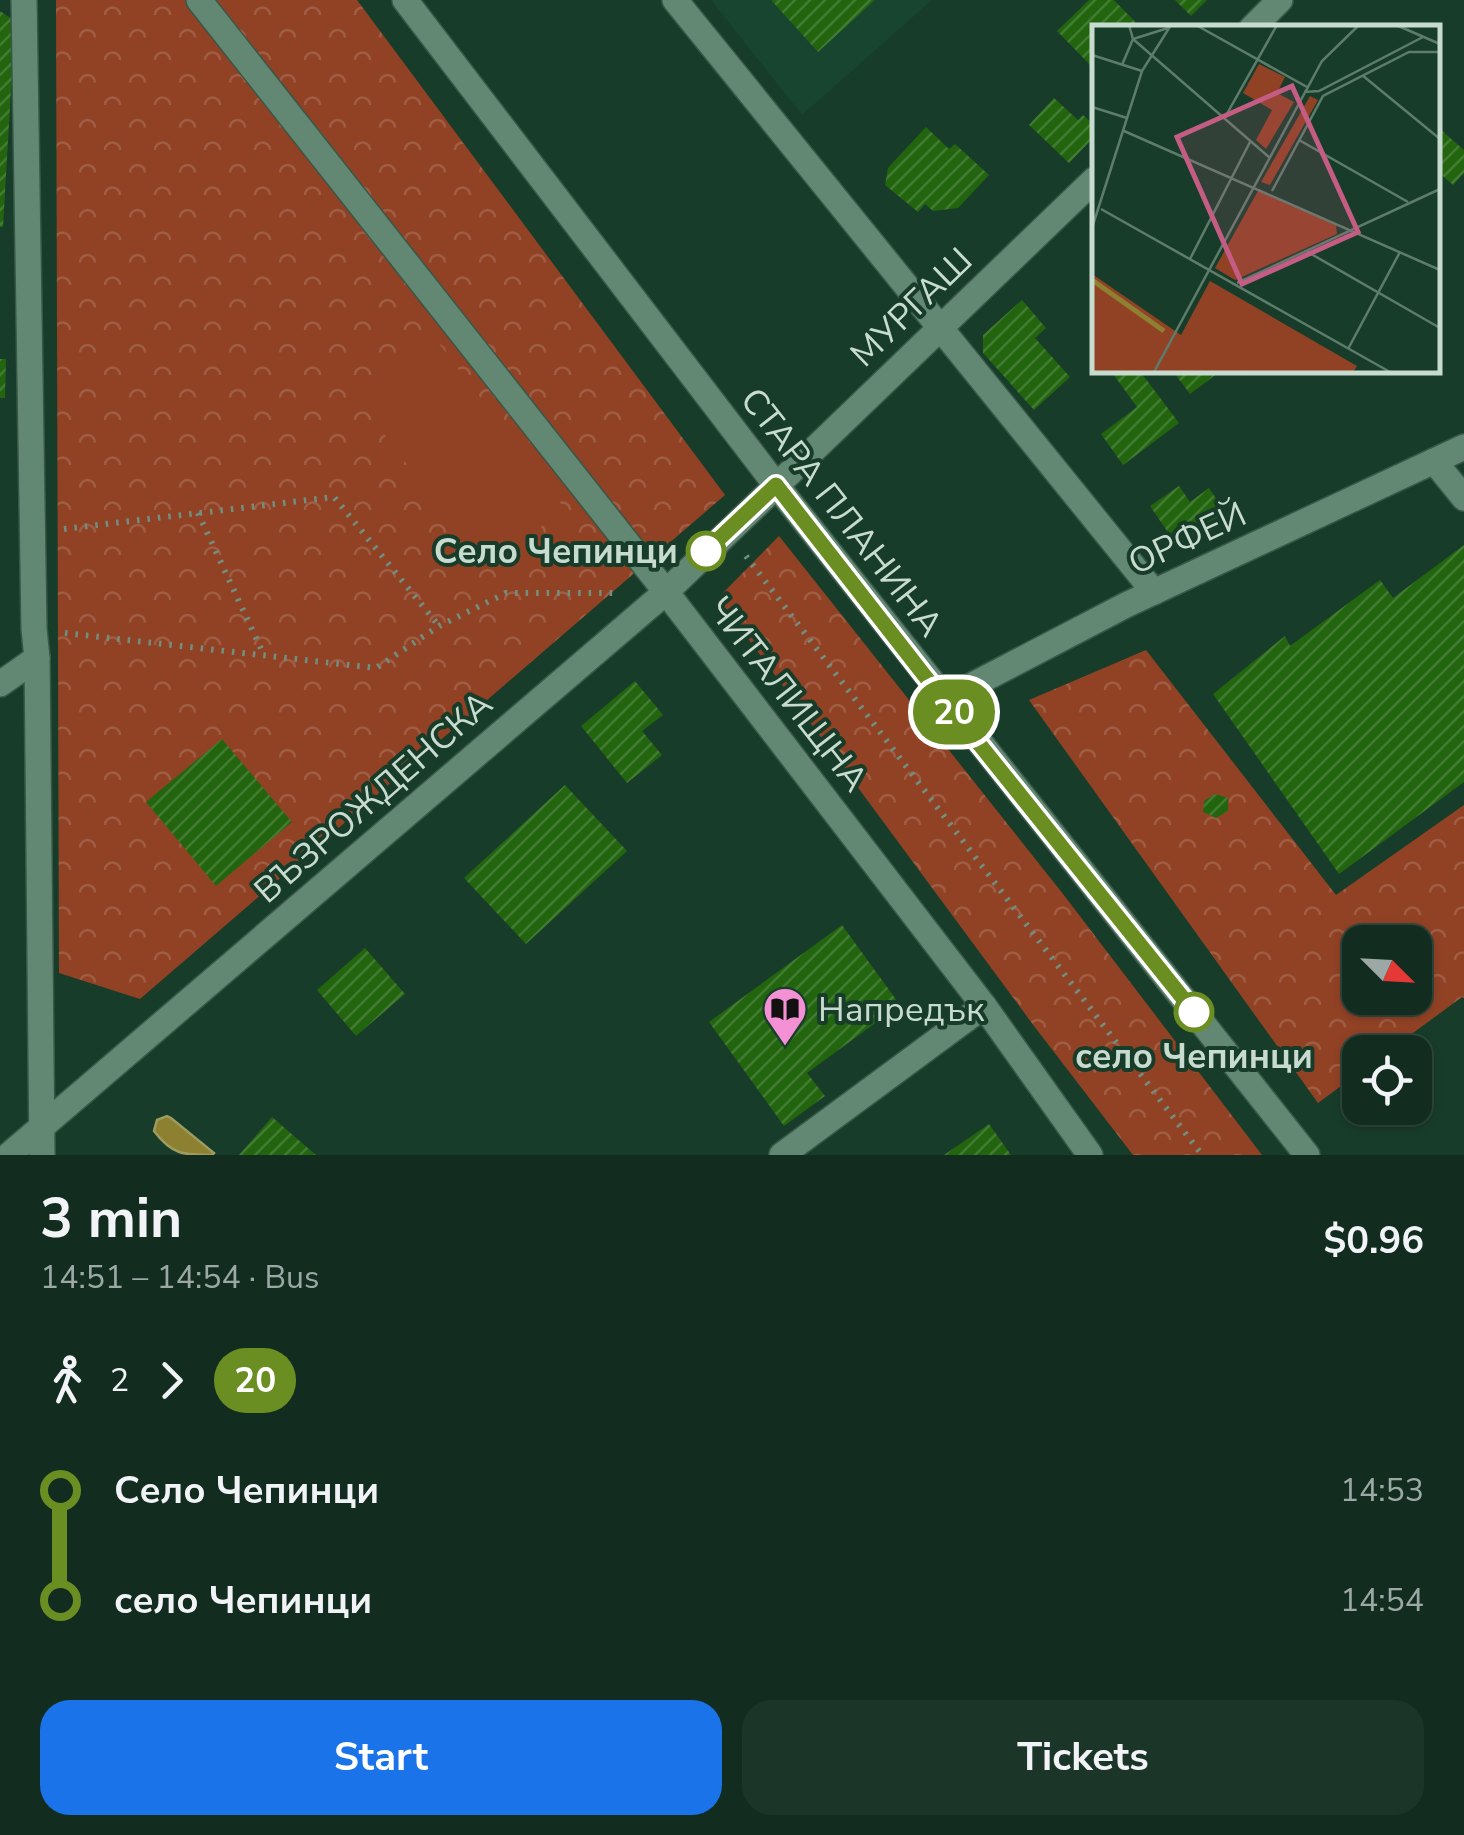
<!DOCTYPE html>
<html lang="en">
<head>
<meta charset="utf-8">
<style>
  :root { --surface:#122d20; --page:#1b3529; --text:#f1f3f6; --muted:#9ca8a5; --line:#31493e; --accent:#1a73e8 }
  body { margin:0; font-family:"Nunito Sans",sans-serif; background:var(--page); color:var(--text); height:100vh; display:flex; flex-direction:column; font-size:38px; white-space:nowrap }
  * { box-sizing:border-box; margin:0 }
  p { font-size:32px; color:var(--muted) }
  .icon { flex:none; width:55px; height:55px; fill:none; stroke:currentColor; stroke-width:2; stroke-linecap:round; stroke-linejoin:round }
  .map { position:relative; height:1155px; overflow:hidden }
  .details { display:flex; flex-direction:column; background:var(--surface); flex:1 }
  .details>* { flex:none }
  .badge { padding:0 20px; border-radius:32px; font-size:35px; line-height:65px }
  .needle { width:65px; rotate:114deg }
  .tools { position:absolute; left:1342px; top:925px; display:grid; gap:20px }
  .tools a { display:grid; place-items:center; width:90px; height:90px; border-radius:20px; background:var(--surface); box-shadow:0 2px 8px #0004,0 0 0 2px var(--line); font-size:50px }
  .map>.badge { position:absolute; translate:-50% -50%; box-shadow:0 0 0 5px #fff }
  .legs { display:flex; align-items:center; gap:15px; height:110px; padding:0 40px; font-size:32px }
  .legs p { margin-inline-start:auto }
  .summary { display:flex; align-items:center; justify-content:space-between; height:170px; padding:0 40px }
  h1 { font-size:55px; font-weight:700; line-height:75px }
  .primary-button { display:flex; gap:20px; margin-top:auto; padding:20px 40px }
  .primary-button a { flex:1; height:115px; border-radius:30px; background:var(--accent); color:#fff; font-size:40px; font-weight:700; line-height:115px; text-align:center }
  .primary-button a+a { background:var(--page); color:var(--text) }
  ul { padding:0 40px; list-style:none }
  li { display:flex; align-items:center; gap:35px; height:110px; font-size:38px }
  li i { display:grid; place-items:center; width:15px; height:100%; margin:0 12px; background:currentColor }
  li i::after { content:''; width:25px; height:25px; margin:-12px; border:8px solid; border-radius:50%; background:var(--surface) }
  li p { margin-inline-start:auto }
  li:first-child i { background:linear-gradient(#0000 50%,currentColor 0) }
  li:last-child i { background:linear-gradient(currentColor 50%,#0000 0) }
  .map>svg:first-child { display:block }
</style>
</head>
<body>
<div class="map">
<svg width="1464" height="1155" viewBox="0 0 1464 1155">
  <defs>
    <pattern id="forest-crowns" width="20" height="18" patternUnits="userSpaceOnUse" patternTransform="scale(2.5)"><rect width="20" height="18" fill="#914225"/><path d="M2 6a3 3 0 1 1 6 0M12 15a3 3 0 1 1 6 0" fill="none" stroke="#9f5d44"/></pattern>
    <pattern id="building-hatch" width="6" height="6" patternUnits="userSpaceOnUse" patternTransform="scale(2.5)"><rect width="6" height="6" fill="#23650f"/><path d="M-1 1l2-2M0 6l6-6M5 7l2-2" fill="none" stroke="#417a31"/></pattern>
  </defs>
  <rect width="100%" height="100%" fill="#183c2a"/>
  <!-- built -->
  <path fill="#17452f" d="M711,0H932L802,115Z"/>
  <!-- forest -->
  <g fill="url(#forest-crowns)" fill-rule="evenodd">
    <path d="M56,0H357L725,495L140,999L59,973Z"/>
    <path d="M779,536L1063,894L1262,1155H1133L1034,1026L718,598Z"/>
    <path d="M1146,650L1336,895L1464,805V998L1462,997L1387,1052H1360V1072L1318,1103L1029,700ZM1360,942H1415V998H1360Z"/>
  </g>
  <!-- garden -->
  <path fill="#914225" d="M431,333L565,509L486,568L353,393Z"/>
  <!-- water -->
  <path fill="#8d8031" stroke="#9e9b60" stroke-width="2.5" d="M167,1116L171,1118L214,1153L212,1155C184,1155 172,1155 154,1131L157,1120Z"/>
  <!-- building -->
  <g fill="url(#building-hatch)">
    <path d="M771,0H875L818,52Z"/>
    <path d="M1089,0H1114L1141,28H1094V69L1057,31Z"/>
    <path d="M1175,0H1207L1191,16Z"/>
    <path d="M0,11L15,21L3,227H0Z"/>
    <path d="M1054,98L1078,120L1083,115L1094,125V137L1069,163L1029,125Z"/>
    <path d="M926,127L949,149L955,144L989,175L958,208L933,211L925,204L918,212L885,185L888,168Z"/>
    <path d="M1441,130L1464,150V173L1453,185L1436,170V135Z"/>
    <path d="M1022,300L1046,328L1035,338L1070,377L1034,410L983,353V335Z"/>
    <path d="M0,359H6L5,398H0Z"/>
    <path d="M1119,370H1139L1179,423L1123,465L1101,434L1137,407L1113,374Z"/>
    <path d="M1172,370H1222L1190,394Z"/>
    <path d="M1179,486L1190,502L1209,488L1228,517L1180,550L1150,506Z"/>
    <path d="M1464,545V782L1339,874L1213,694L1285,636L1290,646L1380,580L1393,598Z"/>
    <path d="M635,681L663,715L642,731L662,755L627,783L581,726Z"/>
    <path d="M222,739L292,822L216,886L146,802Z"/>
    <path d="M565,785L627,851L526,944L464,878Z"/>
    <path d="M1215,794L1228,798V811L1216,818L1203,812L1204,801Z"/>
    <path d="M842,925L900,1005L807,1073L825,1096L784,1126L709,1022Z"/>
    <path d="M365,948L405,994L356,1036L317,990Z"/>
    <path d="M272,1117L316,1155H239Z"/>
    <path d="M989,1124L1011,1155H944Z"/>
  </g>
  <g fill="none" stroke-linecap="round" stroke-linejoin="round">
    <defs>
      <g id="minor">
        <path d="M24,0L34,629L37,658L42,1155"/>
        <path d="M199,0L666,592L984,1006L1090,1155"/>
        <path d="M405,0L776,485L1307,1155"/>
        <path d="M675,0L1154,592"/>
        <path d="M1252,28L1280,0"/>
        <path d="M1434,461L1464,498"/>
        <path d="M0,684L37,658"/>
        <path d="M944,700L1126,605L1464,447"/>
        <path d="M9,1155L666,592L1094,180"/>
        <path d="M782,1155L984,1006"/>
      </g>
    </defs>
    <!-- minor casing -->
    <use href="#minor" stroke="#385748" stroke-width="28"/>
    <!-- path -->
    <g stroke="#728e7f" stroke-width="6" stroke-dasharray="2.5 8" stroke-linecap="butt">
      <path d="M198,513L263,653"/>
      <path d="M64,529L334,497L439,626"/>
      <path d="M746,556L1202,1155"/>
      <path d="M65,633L376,668L439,626L506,593H615"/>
    </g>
    <!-- minor -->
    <use href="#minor" stroke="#628873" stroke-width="25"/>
  </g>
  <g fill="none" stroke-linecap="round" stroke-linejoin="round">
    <defs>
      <path id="line-1" d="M706,551L776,485L924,675L1194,1012"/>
    </defs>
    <!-- line-1 casing -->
    <use href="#line-1" stroke="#fff" stroke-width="22"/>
    <!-- line-1 -->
    <use href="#line-1" stroke="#6b8e23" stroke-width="15"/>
  </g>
  <!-- icons -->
  <defs>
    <symbol id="library-pin" viewBox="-11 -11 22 30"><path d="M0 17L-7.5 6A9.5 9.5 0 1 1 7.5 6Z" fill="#f491d4" stroke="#183c2a"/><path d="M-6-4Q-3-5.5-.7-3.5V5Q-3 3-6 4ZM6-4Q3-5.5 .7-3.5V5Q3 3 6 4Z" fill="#111"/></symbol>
  </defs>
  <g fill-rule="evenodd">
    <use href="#library-pin" x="760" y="984" width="50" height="68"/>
  </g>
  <!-- markers -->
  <g fill="#fff" stroke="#6b8e23" stroke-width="5">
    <circle cx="706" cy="551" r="18"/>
    <circle cx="1194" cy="1012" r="18"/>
  </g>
  <g text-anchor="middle" stroke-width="8" stroke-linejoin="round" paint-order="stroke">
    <!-- street labels -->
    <g font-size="35" fill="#c7dbcf" stroke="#183c2a">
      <text transform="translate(911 307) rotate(-44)" y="12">МУРГАШ</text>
      <text transform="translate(842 512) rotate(52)" y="12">СТАРА ПЛАНИНА</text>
      <text transform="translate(1187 538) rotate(-25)" y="12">ОРФЕЙ</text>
      <text transform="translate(788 694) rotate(52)" y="12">ЧИТАЛИЩНА</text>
      <text transform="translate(373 797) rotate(-41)" y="12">ВЪЗРОЖДЕНСКА</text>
    </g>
    <!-- stop labels -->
    <g font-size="35" font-weight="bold" fill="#c7dbcf" stroke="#183c2a" text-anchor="end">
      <text x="678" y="563">Село Чепинци</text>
      <text x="1194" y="1068" text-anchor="middle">село Чепинци</text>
    </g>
    <!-- poi labels -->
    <g font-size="35" fill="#c7dbcf" stroke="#183c2a" text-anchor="start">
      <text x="818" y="1021">Напредък</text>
    </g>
  </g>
  <!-- overview -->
  <g transform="translate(1092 25)">
    <rect width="348" height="348" fill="#183c2a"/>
    <path d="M0,249L89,310L118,256L265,341L261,347H0Z" fill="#914225"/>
    <path d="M167,39L193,52L185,68L202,77L174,124L164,115L180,85L151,68ZM218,71L226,75L178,160L169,157ZM167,164L244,200L245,209L143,255L123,243Z" fill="#914225"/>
    <path d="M176,298L233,332L225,347H162L151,341Z" fill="#914225"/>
    <path fill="none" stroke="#8d8031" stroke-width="5" d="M0,255L72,306"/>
    <path fill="none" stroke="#5e7c6c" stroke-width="2.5" d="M37,0L41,14L178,133M104,0L215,62M304,0L348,19M0,30L50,46M30,40L41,14L76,3M270,50L348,114M212,67L227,66L331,12M0,82L35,93M132,94L185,0M32,106L348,245M207,115L316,177M180,166L231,71L317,27H348M9,184L298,347M0,203L50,46L79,0M214,226L348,303M98,234L158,117M145,258L348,164M256,324L308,227M62,347L230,36L267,0"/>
    <path fill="#c45c84" fill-opacity="0.15" stroke="#c45c84" stroke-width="5" d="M200,61L266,207L150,259L85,112Z"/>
    <rect width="348" height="348" fill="none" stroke="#c7dbcf" stroke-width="5"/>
  </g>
</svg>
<div class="tools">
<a><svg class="needle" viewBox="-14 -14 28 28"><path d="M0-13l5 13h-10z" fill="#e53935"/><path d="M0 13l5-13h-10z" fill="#9ca8a5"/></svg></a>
<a><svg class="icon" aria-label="locate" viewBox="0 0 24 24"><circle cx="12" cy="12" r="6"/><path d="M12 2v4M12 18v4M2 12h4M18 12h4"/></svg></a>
</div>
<b class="badge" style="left:954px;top:712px;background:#6b8e23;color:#fff">20</b>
</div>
<section class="details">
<div class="summary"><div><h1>3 min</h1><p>14:51 – 14:54 · Bus</p></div><b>$0.96</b></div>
<div class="legs"><svg class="icon" aria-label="walk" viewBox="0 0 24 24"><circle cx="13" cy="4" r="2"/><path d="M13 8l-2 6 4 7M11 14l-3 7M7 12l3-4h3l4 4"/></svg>2<svg class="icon" aria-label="forward" viewBox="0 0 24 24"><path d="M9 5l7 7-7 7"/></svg><b class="badge" style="background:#6b8e23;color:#fff">20</b></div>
<ul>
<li><i style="color:#6b8e23"></i><b>Село Чепинци</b><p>14:53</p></li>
<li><i style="color:#6b8e23"></i><b>село Чепинци</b><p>14:54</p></li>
</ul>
<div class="primary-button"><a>Start</a><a>Tickets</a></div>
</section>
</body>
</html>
